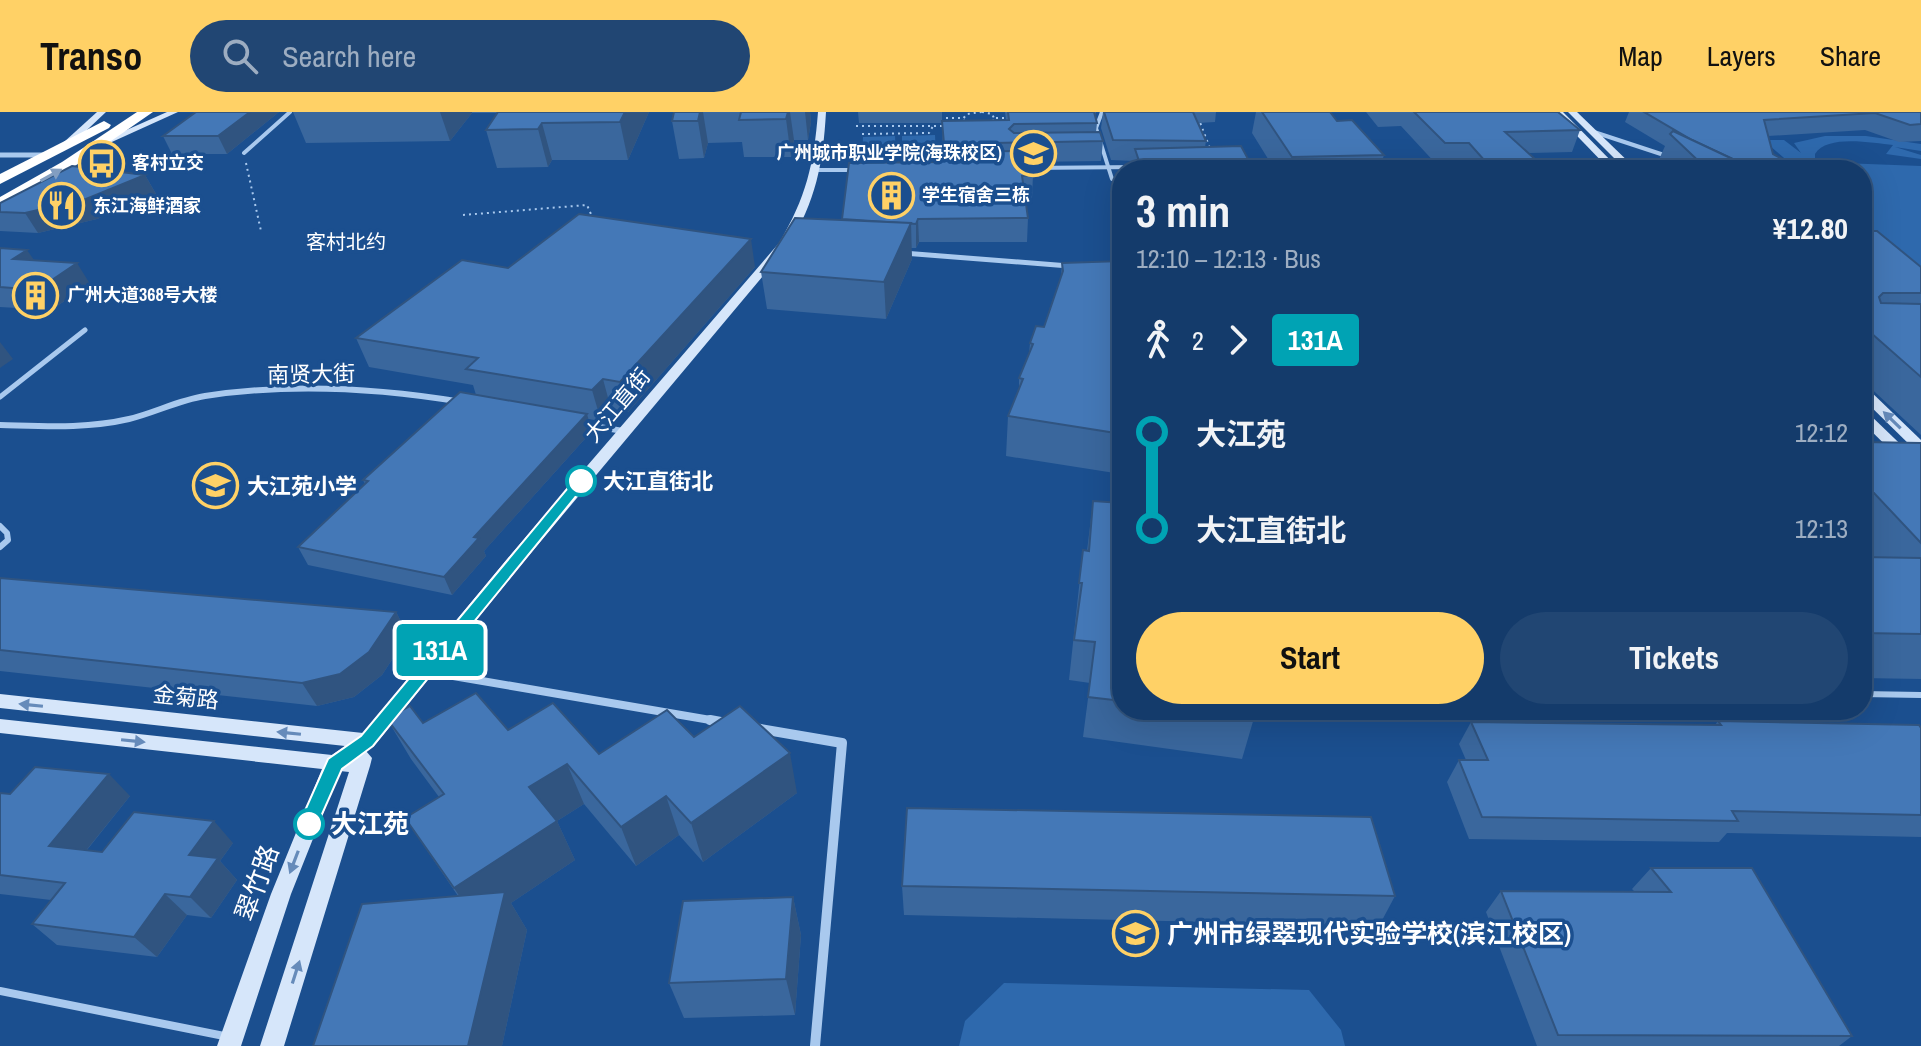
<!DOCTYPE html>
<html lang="en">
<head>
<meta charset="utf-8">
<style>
  :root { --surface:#143b6b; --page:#214673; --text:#f1f3f6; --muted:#9dadc1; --line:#33557e; --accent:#ffd166 }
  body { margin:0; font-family:"Archivo Narrow","Noto Sans SC",sans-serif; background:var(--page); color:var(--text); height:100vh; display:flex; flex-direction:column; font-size:30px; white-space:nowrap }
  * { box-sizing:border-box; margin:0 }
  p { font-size:26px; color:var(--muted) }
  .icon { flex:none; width:44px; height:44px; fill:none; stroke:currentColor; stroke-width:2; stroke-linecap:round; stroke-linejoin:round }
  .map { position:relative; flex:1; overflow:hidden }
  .drawer { position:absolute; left:1112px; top:48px; width:760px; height:560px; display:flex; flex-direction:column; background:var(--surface); border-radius:32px; box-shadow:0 8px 32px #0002,0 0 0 2px var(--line) }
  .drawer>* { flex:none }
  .badge { padding:0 16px; border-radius:6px; font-size:28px; line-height:52px }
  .map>.badge { position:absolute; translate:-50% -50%; box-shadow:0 0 0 4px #fff }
  .legs { display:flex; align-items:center; gap:12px; height:88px; padding:0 24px; font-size:26px }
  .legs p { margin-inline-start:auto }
  .headline { display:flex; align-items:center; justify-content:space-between; height:136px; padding:0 24px }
  h1 { font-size:44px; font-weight:800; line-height:60px }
  .button { display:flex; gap:16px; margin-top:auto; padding:16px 24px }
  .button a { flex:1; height:92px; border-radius:48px; background:var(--accent); color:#111; font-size:32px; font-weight:800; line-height:92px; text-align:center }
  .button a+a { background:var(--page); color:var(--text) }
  ul { padding:0 24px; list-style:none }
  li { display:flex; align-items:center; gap:28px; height:96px; font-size:30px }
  li i { display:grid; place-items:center; width:12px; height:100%; margin:0 10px; background:currentColor }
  li i::after { content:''; width:20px; height:20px; margin:-10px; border:6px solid; border-radius:50%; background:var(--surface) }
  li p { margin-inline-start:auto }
  li:first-child i { background:linear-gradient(#0000 50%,currentColor 0) }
  li:last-child i { background:linear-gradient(currentColor 50%,#0000 0) }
  header { display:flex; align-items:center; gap:48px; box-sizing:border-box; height:112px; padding:0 40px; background:var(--accent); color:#111 }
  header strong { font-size:38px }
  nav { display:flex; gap:44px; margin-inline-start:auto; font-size:28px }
  .search { width:560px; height:72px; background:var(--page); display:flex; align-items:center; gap:20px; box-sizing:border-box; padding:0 28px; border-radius:44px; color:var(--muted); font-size:30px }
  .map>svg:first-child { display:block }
</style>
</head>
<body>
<header>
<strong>Transo</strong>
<div class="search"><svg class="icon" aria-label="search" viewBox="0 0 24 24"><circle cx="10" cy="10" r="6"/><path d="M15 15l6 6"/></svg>Search here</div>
<nav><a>Map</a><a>Layers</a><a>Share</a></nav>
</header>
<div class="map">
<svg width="1921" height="934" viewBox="0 0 1921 934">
  <rect width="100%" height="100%" fill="#1b4f8f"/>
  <!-- green -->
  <g fill="#2e69ad">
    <path d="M935,23L936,44L902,45V24Z"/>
    <path d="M895,24L896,45L862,46L863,25Z"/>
    <path d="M1825,24H1866L1921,32V39L1895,35L1921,43V47L1886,42L1893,33C1872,31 1827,22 1815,42V50L1921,54V167L1862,116V58H1798L1763,28H1784L1801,41L1794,31Z"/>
    <path d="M1004,871L1309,878L1341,918L1345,934H959L965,909Z"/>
  </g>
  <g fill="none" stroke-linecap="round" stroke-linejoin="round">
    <!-- path -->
    <g stroke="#a9c9ee" stroke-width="2" stroke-dasharray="2 4" stroke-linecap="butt">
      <path d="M982,0L992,2L995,8L978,13L962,8L967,2Z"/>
      <path d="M1196,0L1211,39"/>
      <path d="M940,6H962"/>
      <path d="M996,6H1009"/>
      <path d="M856,14H945"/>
      <path d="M862,22L929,21L933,14"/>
      <path d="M246,51L261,119"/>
      <path d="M1379,51L1418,50"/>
      <path d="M1247,54H1274"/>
      <path d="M463,103L587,93L594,109"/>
    </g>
    <!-- lane-far3 -->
    <g stroke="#a9c9ee" stroke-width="4">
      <path d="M1102,0L1096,16L1112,67"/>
      <path d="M1594,20L1667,44"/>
      <path d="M244,41L290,0"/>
      <path d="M1431,54L1435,58"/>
      <path d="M1026,56L1139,55"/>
      <path d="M818,58H855"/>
    </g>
    <!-- lane-far2 -->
    <path stroke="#a9c9ee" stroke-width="5" d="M0,285L85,218"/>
    <!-- lane-far1 -->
    <g stroke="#a9c9ee" stroke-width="6">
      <path d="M0,414L7,421L8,428L0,435"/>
      <path d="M398,515L455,520"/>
      <path d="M1862,582L1921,583"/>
    </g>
    <!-- lane -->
    <path stroke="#a9c9ee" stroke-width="8" d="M0,879L229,925"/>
    <!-- street-far3 -->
    <g stroke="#a9c9ee" stroke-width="5">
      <path d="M0,43H46"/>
      <path d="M903,141L1069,154"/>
    </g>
    <!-- street-far2 -->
    <g stroke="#a9c9ee" stroke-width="6">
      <path d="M582,312L623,319"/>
      <path d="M0,313C43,314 86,317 129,307C154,301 179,288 205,284C290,271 378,276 462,290"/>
    </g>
    <!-- street-far1 -->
    <path stroke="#a9c9ee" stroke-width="8" d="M424,559L722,610"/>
    <!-- street -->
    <g stroke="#a9c9ee" stroke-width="10">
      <path d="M710,608L726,611"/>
      <path d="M755,616L842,631L815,934"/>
    </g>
    <!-- secondary -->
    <g fill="#d6e6fa" fill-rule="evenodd">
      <path d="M97,0H106L70,34H64V30Z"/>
      <path d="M167,0H178L103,34L95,32Z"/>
      <path d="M818,0H826C823,52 816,89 788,134L525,448L374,634L366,639L372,646L370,654L284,934H260L349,660L340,659L291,782L241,934H217L271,782L322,657L0,621V607L332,643L345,634L0,596V582L363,621L513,440L779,131C806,86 814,52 818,0Z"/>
      <path d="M1554,0H1563L1620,58H1610Z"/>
      <path d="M1568,0H1577L1637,58H1626Z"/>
      <path d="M1862,275L1867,276L1921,328V340L1916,339L1862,286Z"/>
      <path d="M1862,299L1867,300L1921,352V364L1916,363L1862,310Z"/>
    </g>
    <!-- highway -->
    <g fill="#fff" fill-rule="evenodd">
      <path d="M137,0H153L72,56L0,96V85L62,50Z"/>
      <path d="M104,9L111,13L109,16L0,72V62Z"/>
    </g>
  </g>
  <!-- wall -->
  <g fill="#3a679d">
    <path d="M279,0L227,42H172L163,24Z"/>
    <path d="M293,0H649L628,48H552L548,55L497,56L486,18L497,1H472L450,29L306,31Z"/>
    <path d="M674,0H810L811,10L808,28H794L791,45H744L742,30L708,31L704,46L679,47L672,9Z"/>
    <path d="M858,0H942V9L1006,8L1005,0H1096L1095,4L1097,11L1096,20L1103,29L1101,49L1029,50L1033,63L1032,86H1025L1028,106L1027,130H919L916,136H911L912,147L886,207L767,197L761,160L842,108L940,50V40H943L942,11H859Z"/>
    <path d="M1103,0H1216L1215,10L1198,11L1206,29L1205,35L1254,58H1133L1134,49L1111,48L1101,16Z"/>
    <path d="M1256,0H1330L1337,9L1384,43L1379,58H1275L1252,21Z"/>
    <path d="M1366,0H1558L1580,18L1572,40L1529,41L1547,58H1466L1462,53L1438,54L1401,14L1378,15Z"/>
    <path d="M1629,0H1921V29L1899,30L1865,18L1768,24L1773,42L1799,56L1797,58H1663L1657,52L1665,34L1625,10Z"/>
    <path d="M145,63L156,82L97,107L38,121L0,119V91Z"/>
    <path d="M1862,119L1921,155V323L1862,268Z"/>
    <path d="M0,136L34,148L90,172L51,198L0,195Z"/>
    <path d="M1122,149V381L1118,380L1121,362L1006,344L1008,304L1019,276V266L1029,242L1030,231L1044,215L1061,164L1062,151Z"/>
    <path d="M755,155L628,300L611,297L601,309L588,307L592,319L484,439L486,444L452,483L308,453L298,435L365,372L363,368L476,283L473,273L369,255L356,226L508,156Z"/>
    <path d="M1862,330L1921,331V567L1862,566Z"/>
    <path d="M1093,389L1122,391V598H1254V606L1242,647L1083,625L1090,571L1069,568L1083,438L1087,439Z"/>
    <path d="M0,466L396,500L408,523L382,563L354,585L317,594L0,559Z"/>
    <path d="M387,607L508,618L599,642L694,625L797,681L703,750L679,723L636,754L584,692L557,709L575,748L511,791L527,818L502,934H313L458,784L405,706L439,685L411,647Z"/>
    <path d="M1718,609L1921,616V725L1727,721L1719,730L1469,727L1447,670L1459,648H1466L1459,632L1471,610L1715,613Z"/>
    <path d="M0,681L130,684L87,738L102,740L233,731L220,749L237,768L211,806L187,803L157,845L57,833L32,812L51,788L0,782Z"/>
    <path d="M1651,756L1852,924L1839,934H1537L1486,800L1501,779L1635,780L1632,777Z"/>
    <path d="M902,774L1395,784L1379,814L904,803Z"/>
    <path d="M793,785L801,823L795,903L684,906L669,871Z"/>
  </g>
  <!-- shaded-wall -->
  <g fill="#305480">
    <path d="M250,0H279L227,42L218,24Z"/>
    <path d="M440,0H472V1L450,29Z"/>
    <path d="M625,0H649L628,48L620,10Z"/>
    <path d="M700,0H703L708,31L704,46L698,9Z"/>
    <path d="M788,0H790L794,28L791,45L786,7Z"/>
    <path d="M805,0H810L811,10L808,28Z"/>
    <path d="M542,11L552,48L548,55L538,17Z"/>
    <path d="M145,63L156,82L97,107L38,121L25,101Z"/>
    <path d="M918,107L919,130L916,136V112Z"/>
    <path d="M911,111L912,147L886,207L884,170Z"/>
    <path d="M751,127L755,155L628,300L620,270Z"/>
    <path d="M27,138L41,158L13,147Z"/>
    <path d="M77,151L90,172L51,198L37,178Z"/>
    <path d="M0,230L13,247L0,256Z"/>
    <path d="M603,267L611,297L601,309L592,278Z"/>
    <path d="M587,302L592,319L484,439L486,444L452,483L444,465L474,425Z"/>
    <path d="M396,500L408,523L382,563L354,585L317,594L302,571Z"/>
    <path d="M790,641L797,681L703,750L691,711Z"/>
    <path d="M567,652L584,692L557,709L575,748L511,791L527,818L502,934H468L479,814L454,776L529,675Z"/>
    <path d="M109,662L130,684L72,756L49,734Z"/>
    <path d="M666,684L679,723L636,754L621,715Z"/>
    <path d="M214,709L233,731L220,749L237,768L211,806L190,785L189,743Z"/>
    <path d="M165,782L187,803L157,845L134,825Z"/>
    <path d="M793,785L801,823L795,903L786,867Z"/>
  </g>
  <!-- building -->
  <g fill="#4478b7" stroke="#305480" stroke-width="2">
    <path d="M196,0H250L218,24H163Z"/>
    <path d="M498,0H625L620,10L542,11L538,17L486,18Z"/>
    <path d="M674,0H700L698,9H672Z"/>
    <path d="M741,0H788L786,7L739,8Z"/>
    <path d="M1008,0H1094L1097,11L1014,12L1009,17L1014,21L1100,20L1103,29L944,32L942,9L1009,8Z"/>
    <path d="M1104,0H1193L1206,29L1113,28Z"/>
    <path d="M1262,0H1330L1337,9L1352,8L1384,43L1292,45Z"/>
    <path d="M1414,0H1558L1580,18L1505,20L1547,58H1493L1469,31H1445Z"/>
    <path d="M1644,0H1921V12L1910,13L1875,1L1764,8L1773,42L1799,56L1756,58L1692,28Z"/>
    <path d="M1673,19L1756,58H1708L1670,22Z"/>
    <path d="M1241,34L1254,58H1142L1135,37Z"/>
    <path d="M1026,39L1033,63L1022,64L1028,106L918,107L916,112L842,107L849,51L941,50L940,40Z"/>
    <path d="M72,54L145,63L86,87L25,101L0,100V91Z"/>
    <path d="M579,102L751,127L620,270L603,267L592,278L466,257L478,246L356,226L462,148L508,156Z"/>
    <path d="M795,106L911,111L884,170L761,160Z"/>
    <path d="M1862,119H1877L1921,155V181H1883L1879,185L1881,191L1921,192V265L1862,213Z"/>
    <path d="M0,136L27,138L13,147L77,151L37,178L0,175Z"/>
    <path d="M1122,149V322L1008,304L1023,267L1019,266L1033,232L1030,231L1036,214L1044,215L1063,159L1062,151Z"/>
    <path d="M460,280L587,302L474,425L479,426L444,465L298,435L368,369L363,368Z"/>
    <path d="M1862,330L1921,331V431L1874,381H1862Z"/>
    <path d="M1093,389L1122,391V589L1088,585L1095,530L1074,528L1082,471H1079L1083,438L1089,439Z"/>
    <path d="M1862,445L1921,446V522L1862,521Z"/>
    <path d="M0,466L396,500L369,540L340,562L302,571L0,538Z"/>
    <path d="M476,581L508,618L553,591L599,642L667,598L694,625L740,594L790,641L691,711L666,684L621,715L567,652L529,675L557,709L454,776L405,706L444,682L387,607L410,594L423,611Z"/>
    <path d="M1191,598H1254V606Z"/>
    <path d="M1718,609L1919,613L1921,616V703L1732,699L1738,709L1482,705L1459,648H1488L1471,610L1721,613Z"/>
    <path d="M35,655L109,662L49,734L102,740L134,700L214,709L189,743L218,746L190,785L165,782L134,825L32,812L65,771L0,763V681L10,682Z"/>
    <path d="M907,696L1371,705L1395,784L902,774Z"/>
    <path d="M1651,756H1752L1852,924L1558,923L1501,779L1671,780Z"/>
    <path d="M505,780L468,934H313L362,792Z"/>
    <path d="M793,785L786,867L669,871L683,789Z"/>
  </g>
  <!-- one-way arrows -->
  <defs><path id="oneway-solid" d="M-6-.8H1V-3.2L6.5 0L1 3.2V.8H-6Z" transform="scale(2)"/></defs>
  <use fill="#829ec1" href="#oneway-solid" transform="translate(51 63) rotate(-29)"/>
  <g fill="#668bba">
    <use href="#oneway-solid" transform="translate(1892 308) rotate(-136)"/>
    <use href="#oneway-solid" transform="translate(31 593) rotate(-174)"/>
    <use href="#oneway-solid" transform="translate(289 621) rotate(-174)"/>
    <use href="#oneway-solid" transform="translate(133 629) rotate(6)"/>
    <use href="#oneway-solid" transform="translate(294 750) rotate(111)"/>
    <use href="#oneway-solid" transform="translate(296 860) rotate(-72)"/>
  </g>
  <!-- line-1 -->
  <path fill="#00a3b4" stroke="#fff" stroke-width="2" d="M581,364L586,365V372L373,634L342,657L315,718L309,720L302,718L299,712L328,647L361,624L577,365Z"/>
  <!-- icons -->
  <defs>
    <symbol id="university-ring" viewBox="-11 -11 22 22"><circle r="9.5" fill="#1b4f8f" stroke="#ffd166" stroke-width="1.5"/><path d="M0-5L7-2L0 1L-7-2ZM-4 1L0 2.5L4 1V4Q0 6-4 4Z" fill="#ffd166"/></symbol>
    <symbol id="bus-ring" viewBox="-11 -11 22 22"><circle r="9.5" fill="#1b4f8f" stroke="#ffd166" stroke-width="1.5"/><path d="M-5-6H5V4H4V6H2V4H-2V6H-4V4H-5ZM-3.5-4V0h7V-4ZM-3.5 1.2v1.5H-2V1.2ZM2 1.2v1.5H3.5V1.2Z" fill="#ffd166"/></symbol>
    <symbol id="building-ring" viewBox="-11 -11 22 22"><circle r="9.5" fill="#1b4f8f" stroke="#ffd166" stroke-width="1.5"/><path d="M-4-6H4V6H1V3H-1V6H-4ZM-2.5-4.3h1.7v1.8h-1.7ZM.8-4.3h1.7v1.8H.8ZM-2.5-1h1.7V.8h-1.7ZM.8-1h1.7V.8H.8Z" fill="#ffd166"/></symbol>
    <symbol id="restaurant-ring" viewBox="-11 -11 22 22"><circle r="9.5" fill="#1b4f8f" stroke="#ffd166" stroke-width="1.5"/><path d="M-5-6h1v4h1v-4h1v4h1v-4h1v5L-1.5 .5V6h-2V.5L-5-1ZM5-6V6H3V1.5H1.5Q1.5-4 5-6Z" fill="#ffd166"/></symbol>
    <symbol id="school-ring" viewBox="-11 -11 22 22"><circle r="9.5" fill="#1b4f8f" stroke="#ffd166" stroke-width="1.5"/><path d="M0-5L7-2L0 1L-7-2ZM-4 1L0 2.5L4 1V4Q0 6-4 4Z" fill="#ffd166"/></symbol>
  </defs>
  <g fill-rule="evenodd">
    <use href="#university-ring" x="1008" y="16" width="51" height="51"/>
    <use href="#bus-ring" x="76" y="26" width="51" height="51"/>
    <use href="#building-ring" x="866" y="58" width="51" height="51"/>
    <use href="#restaurant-ring" x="36" y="68" width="51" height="51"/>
    <use href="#building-ring" x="10" y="158" width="51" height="51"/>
    <use href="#school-ring" x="190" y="348" width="51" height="51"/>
    <use href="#school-ring" x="1110" y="796" width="51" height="51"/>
  </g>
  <!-- markers -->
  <g fill="#fff" stroke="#00a3b4" stroke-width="4">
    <circle cx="581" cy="369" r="14"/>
    <circle cx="309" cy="712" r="14"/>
  </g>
  <g text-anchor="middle" stroke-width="7" stroke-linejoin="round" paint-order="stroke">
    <!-- far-poi labels -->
    <g font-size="18" font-weight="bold" fill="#fff" stroke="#1b4f8f" text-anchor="start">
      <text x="1002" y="47" text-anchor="end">广州城市职业学院(海珠校区)</text>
      <text x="132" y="57">客村立交</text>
      <text x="922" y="89">学生宿舍三栋</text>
      <text x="93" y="100">东江海鲜酒家</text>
      <text x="67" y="189">广州大道368号大楼</text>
    </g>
    <!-- far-neighbourhood labels -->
    <g font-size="20" fill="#fff" stroke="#1b4f8f">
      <text x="346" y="137">客村北约</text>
    </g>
    <!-- street labels -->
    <g font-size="22" fill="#fff" stroke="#1b4f8f">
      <text transform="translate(311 262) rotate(-1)" y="8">南贤大街</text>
      <text transform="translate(617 293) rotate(-50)" y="8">大江直街</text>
      <text transform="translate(186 585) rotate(6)" y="8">金菊路</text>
    </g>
    <!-- stop labels -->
    <g font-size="22" font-weight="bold" fill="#fff" stroke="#1b4f8f" text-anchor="start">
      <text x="603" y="377">大江直街北</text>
    </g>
    <!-- poi labels -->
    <g font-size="22" font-weight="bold" fill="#fff" stroke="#1b4f8f" text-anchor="start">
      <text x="247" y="382">大江苑小学</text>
    </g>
    <!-- near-stop labels -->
    <g font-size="26" font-weight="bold" fill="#fff" stroke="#1b4f8f" text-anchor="start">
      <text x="331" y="721">大江苑</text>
    </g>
    <!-- near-street labels -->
    <g font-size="26" fill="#fff" stroke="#1b4f8f">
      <text transform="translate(257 771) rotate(-70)" y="9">翠竹路</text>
    </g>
    <!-- near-poi labels -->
    <g font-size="26" font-weight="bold" fill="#fff" stroke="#1b4f8f" text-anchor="start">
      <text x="1167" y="831">广州市绿翠现代实验学校(滨江校区)</text>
    </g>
  </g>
</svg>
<b class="badge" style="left:440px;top:538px;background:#00a3b4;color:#fff">131A</b>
<section class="drawer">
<div class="headline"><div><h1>3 min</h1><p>12:10 – 12:13 · Bus</p></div><b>¥12.80</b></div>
<div class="legs"><svg class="icon" aria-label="walk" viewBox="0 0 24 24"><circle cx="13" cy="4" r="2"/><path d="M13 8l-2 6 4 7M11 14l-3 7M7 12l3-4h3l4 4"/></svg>2<svg class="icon" aria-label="forward" viewBox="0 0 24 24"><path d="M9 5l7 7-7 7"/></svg><b class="badge" style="background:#00a3b4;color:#fff">131A</b></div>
<ul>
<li><i style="color:#00a3b4"></i><b>大江苑</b><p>12:12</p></li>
<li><i style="color:#00a3b4"></i><b>大江直街北</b><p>12:13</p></li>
</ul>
<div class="button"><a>Start</a><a>Tickets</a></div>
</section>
</div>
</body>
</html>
